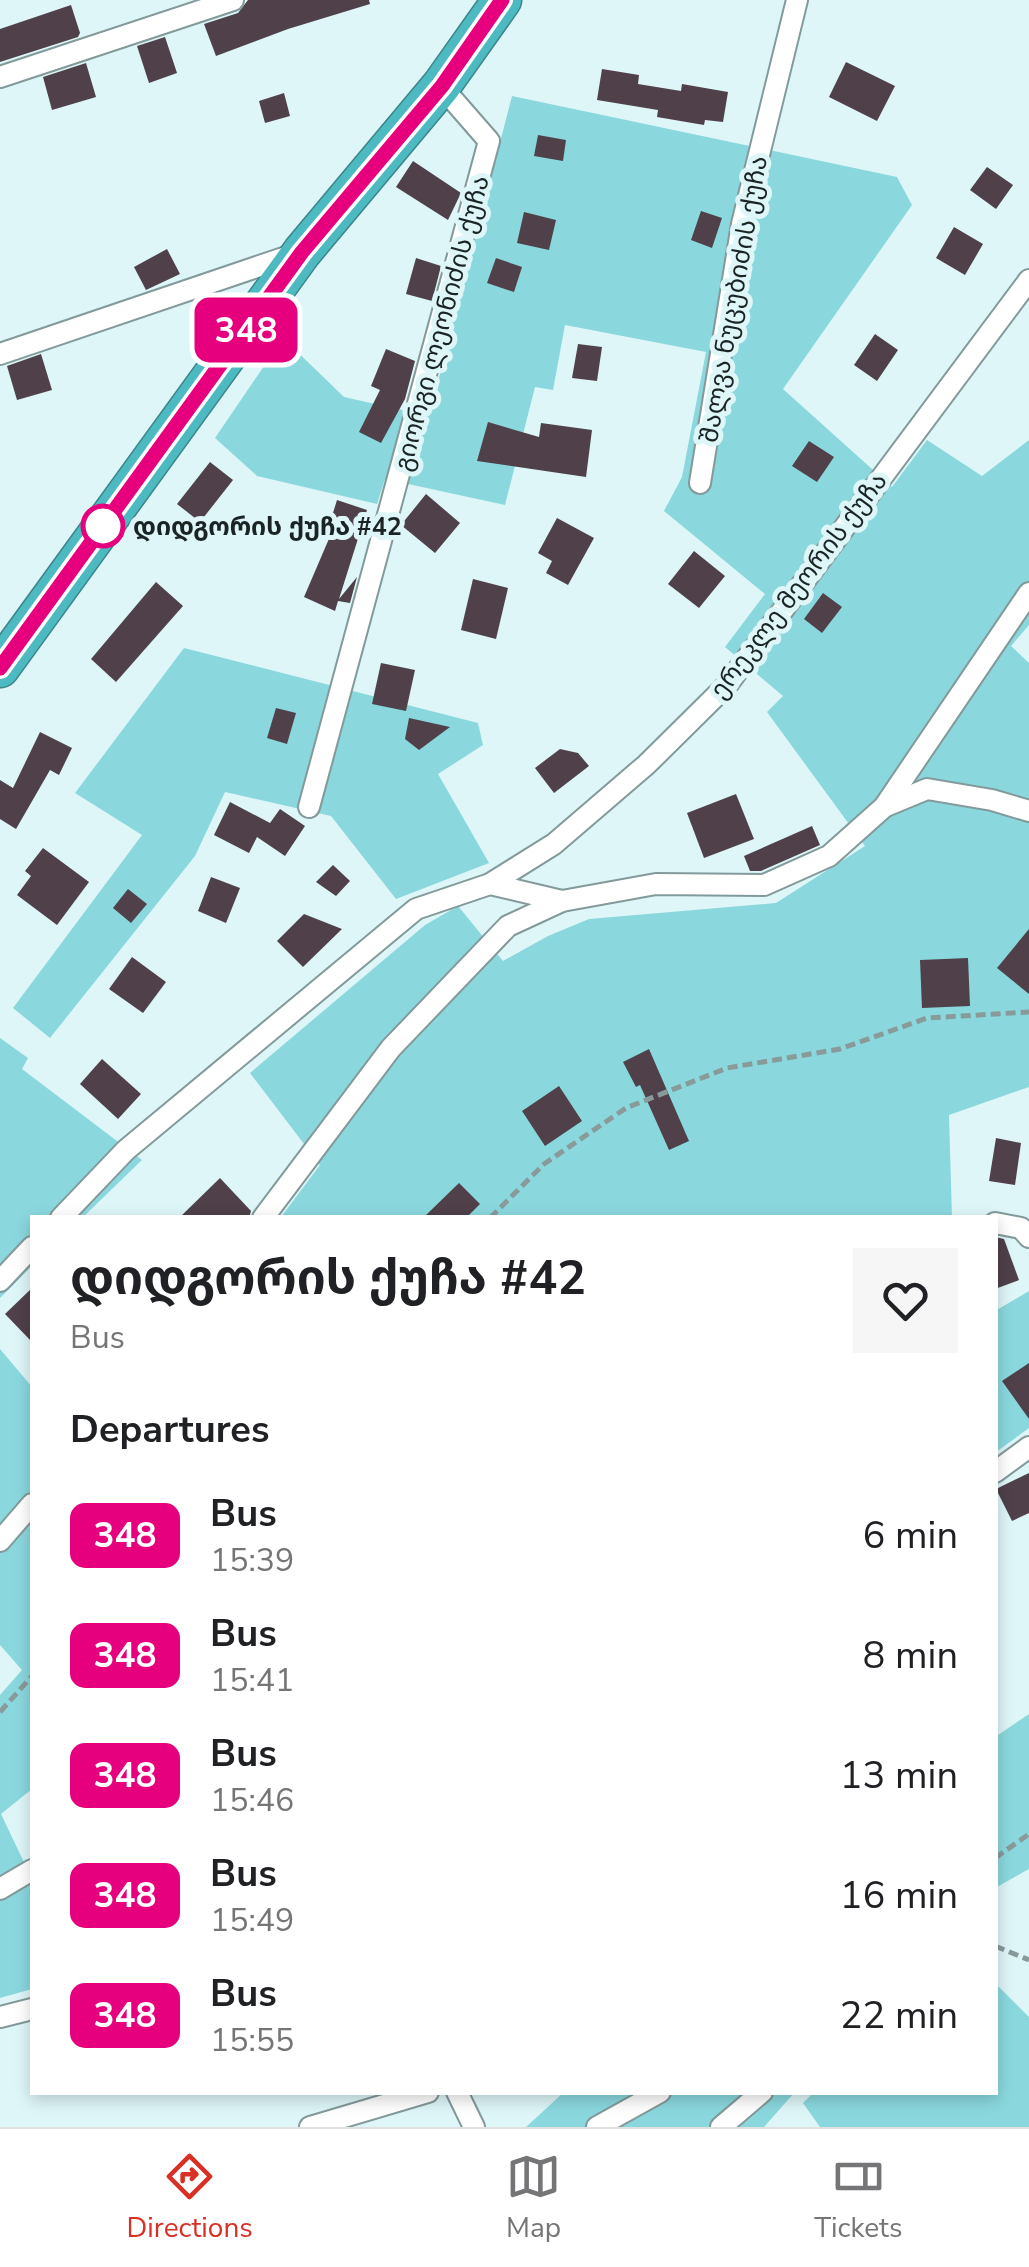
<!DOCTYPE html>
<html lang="en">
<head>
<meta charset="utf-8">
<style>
  :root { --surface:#fff; --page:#f6f6f6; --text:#202124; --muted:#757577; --line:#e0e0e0; --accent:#d93025 }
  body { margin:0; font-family:"Nunito Sans","Noto Sans Georgian",sans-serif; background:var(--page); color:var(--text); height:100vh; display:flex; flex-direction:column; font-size:38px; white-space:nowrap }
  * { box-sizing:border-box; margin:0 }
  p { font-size:32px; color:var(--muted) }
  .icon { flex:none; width:55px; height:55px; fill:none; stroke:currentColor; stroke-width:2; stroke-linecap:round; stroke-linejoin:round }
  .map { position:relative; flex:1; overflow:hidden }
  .drawer { position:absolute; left:30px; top:1215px; width:968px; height:880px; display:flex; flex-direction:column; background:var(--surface); border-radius:0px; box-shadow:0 5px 15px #0003 }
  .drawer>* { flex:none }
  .badge { padding:0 20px; border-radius:15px; font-size:35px; line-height:65px }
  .map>.badge { position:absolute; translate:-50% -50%; box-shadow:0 0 0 5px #fff }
  h2 { padding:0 40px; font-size:38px; line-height:90px }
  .round { display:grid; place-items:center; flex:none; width:105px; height:105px; border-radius:0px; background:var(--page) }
  .head { display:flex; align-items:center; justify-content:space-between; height:170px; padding:0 40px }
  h1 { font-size:48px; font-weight:700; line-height:75px }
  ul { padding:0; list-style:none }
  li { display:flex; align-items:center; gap:30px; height:120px; padding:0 40px }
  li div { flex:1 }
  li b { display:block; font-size:38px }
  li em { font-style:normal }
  li .badge { min-width:110px; font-weight:700; text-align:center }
  .tab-bar { display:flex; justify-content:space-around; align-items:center; height:140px; border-top:2px solid var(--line); background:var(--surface); font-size:28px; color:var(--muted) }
  .tab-bar a { display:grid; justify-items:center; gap:5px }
  .tab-bar .current { color:var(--accent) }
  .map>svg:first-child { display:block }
</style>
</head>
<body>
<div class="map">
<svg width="1029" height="2127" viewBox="0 0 1029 2127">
  <rect width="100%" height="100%" fill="#def6f8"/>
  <!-- green -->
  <g fill="#8ad8de">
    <path d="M512,96L897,177L912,205L783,389L892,487L927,440L982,476L1029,440V625L1011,646L1029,663V1087L949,1115L952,1218L281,1217L320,1165L250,1073L425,925L458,906L503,961L548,936L589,919L776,903L865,846L767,712L783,696L725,647L765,594L664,511L682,477L706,352L565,325L553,390L535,387L505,505L385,479L377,504L257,476L215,438L283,338L344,397L429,416Z"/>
    <path d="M184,648L478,723L483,745L438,774L489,863L396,899L331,816L225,792L195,856L50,1038L13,1008L142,835L75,793Z"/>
    <path d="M0,1038L28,1058L22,1069L142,1160L83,1217L32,1218V1266L0,1298Z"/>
    <path d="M1029,1291V1428L999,1450L995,1444V1311Z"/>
    <path d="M0,1349L32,1387V1789L1,1814L32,1879V1989L0,1998V1695L22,1670L0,1645Z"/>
    <path d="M1029,1714V1869L995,1888V1737Z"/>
    <path d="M995,1983L1029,2017V2127H820L803,2103L814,2092H995Z"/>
    <path d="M563,2093H794L764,2127H526Z"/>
  </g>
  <!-- building -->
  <g fill="#4f404a">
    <path d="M248,0H369L370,4L288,29L216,56L204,24L238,13Z"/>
    <path d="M71,5L80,33L78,37L0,62V29Z"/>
    <path d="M165,37L177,73L149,83L137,46Z"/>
    <path d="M846,62L895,86L877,121L829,97Z"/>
    <path d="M86,63L96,97L52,110L43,77Z"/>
    <path d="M602,69L639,75L638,84L681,91L682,84L728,92L723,122L705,120L704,125L657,117L658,110L597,100Z"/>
    <path d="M284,93L290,116L265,123L259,101Z"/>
    <path d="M538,135L566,140L563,161L534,156Z"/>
    <path d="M413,161L461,193L448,220L396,187Z"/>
    <path d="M987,167L1013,185L996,209L970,190Z"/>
    <path d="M701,211L722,218L712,248L691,240Z"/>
    <path d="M524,212L556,220L549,250L517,243Z"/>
    <path d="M954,227L983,244L965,275L936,258Z"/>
    <path d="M167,249L180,274L146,290L134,267Z"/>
    <path d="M416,258L441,266L432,301L406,294Z"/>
    <path d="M496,258L522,267L514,292L487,283Z"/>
    <path d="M875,334L898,350L877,381L854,365Z"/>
    <path d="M578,344L602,347L597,381L572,378Z"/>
    <path d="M386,349L415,361L405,399L381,443L359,432L380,390L371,386Z"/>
    <path d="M41,354L52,390L17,400L7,366Z"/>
    <path d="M488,422L539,437L541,423L592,430L586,477L477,461Z"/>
    <path d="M809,441L834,457L817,482L792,466Z"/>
    <path d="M210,462L233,480L200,522L177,504Z"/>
    <path d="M426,494L460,523L435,553L401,525Z"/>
    <path d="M337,500L367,510L339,599L357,577L350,603L338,601L335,611L304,597L331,534L327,532Z"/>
    <path d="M557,518L594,538L568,585L546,573L552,561L538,553Z"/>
    <path d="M694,551L725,576L699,608L668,584Z"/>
    <path d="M473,579L508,588L496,639L461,630Z"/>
    <path d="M156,582L183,606L116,682L91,659Z"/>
    <path d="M823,593L842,607L822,633L804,619Z"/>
    <path d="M381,663L415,670L406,711L372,704Z"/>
    <path d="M276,708L296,713L287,744L267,738Z"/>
    <path d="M409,718L450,727L419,750L405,739Z"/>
    <path d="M40,732L72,748L59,775L50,770L16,829L0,819V780L13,788Z"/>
    <path d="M560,749L578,753L589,766L554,793L535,768Z"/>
    <path d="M736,794L754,839L704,858L687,813Z"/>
    <path d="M230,802L270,823L280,809L305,826L285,856L257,837L249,853L214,835Z"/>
    <path d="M812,826L820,845L761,871H750L744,856Z"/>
    <path d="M43,848L89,882L57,925L17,895L31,876L25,871Z"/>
    <path d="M333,865L350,881L336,896L316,882Z"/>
    <path d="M211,877L240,888L226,923L198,911Z"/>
    <path d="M128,889L147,904L131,923L113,908Z"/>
    <path d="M304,914L342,929L303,967L277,941Z"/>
    <path d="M1029,929V994L997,968Z"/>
    <path d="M132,957L166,982L143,1013L109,989Z"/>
    <path d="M968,958L970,1006L922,1008L920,960Z"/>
    <path d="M649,1049L689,1141L669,1150L640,1085L636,1087L623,1062Z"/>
    <path d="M102,1059L141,1094L118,1119L80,1084Z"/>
    <path d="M559,1086L582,1121L545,1146L522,1111Z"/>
    <path d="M996,1138L1021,1143L1015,1185L989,1181Z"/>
    <path d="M220,1178L251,1211L249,1218H179Z"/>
    <path d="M459,1183L480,1204L466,1218H423Z"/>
    <path d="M995,1237L1004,1239L1019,1280L995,1289Z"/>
    <path d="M32,1288V1342L5,1314Z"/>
    <path d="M1029,1363V1419L1002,1381Z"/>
    <path d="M1029,1473V1513L1012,1521L996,1489Z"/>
  </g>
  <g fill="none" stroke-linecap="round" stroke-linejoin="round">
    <defs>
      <g id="street">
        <path d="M0,77L233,0"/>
        <path d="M0,354L295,254"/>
        <path d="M700,483L742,224L797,0"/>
        <path d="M886,806L927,789L992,800L1029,811"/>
        <path d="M309,807L489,141L441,86"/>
        <path d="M490,884L562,901"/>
        <path d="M61,1218L126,1150L416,909L490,884L554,844L646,765L727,685L1029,280"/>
        <path d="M263,1218L391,1048L508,926L562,901L656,884L764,885L829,856L884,807L1029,593"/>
        <path d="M995,1223L1021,1228L1029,1237"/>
        <path d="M0,1281L32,1247"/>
        <path d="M995,1472L1029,1447"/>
        <path d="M0,1541L32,1504"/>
        <path d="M0,1889L32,1870"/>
        <path d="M0,2017L32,2009"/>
        <path d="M457,2092L474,2127"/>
        <path d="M310,2127L428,2092"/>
        <path d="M597,2127L660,2092"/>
        <path d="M721,2127L762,2092"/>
      </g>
      <path id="highway" d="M0,668L302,252L441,86L502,0"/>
    </defs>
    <!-- street casing -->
    <use href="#street" stroke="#839a9b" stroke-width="24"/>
    <!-- highway casing -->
    <use href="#highway" stroke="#3c858a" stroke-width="41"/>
    <!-- path -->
    <g stroke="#899a9b" stroke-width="5" stroke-dasharray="10 5" stroke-linecap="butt">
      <path d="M490,1218L544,1164L626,1108L727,1068L840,1049L927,1018L1029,1012"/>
      <path d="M0,1712L32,1676"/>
      <path d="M995,1858L1029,1834"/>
      <path d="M995,1946L1029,1960"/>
    </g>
    <!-- street -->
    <use href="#street" stroke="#fff" stroke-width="20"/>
    <!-- highway -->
    <use href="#highway" stroke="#4db9c1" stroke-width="38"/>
  </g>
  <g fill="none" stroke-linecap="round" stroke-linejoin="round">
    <defs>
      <path id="line" d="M0,668L302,252L442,86L502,0"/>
    </defs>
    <!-- line casing -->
    <use href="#line" stroke="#fff" stroke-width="22"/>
    <!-- line -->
    <use href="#line" stroke="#e6007e" stroke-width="15"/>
  </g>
  <!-- markers -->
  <circle fill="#fff" stroke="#e6007e" stroke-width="5" cx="103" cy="526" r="20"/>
  <g text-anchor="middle" stroke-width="10" stroke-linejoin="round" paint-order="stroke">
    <!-- street labels -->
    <g font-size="25" fill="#1b2424" stroke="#def6f8">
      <text transform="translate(733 299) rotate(-80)" y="9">შალვა ნუცუბიძის ქუჩა</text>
      <text transform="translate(441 323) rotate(-75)" y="9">გიორგი ლეონიძის ქუჩა</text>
      <text transform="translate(798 585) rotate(-53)" y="9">ერეკლე მეორის ქუჩა</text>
    </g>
    <!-- stop labels -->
    <g font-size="25" font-weight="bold" fill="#1b2424" stroke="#def6f8" text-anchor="start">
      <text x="133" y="535">დიდგორის ქუჩა #42</text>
    </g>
  </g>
</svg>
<b class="badge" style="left:246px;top:330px;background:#e6007e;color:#fff">348</b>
<section class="drawer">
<div class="head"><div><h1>დიდგორის ქუჩა #42</h1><p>Bus</p></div><a class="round"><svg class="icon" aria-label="heart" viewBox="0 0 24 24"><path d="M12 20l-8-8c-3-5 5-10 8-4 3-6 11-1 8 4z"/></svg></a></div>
<h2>Departures</h2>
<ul>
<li><span class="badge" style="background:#e6007e;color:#fff">348</span><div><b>Bus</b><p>15:39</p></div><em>6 min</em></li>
<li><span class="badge" style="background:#e6007e;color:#fff">348</span><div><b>Bus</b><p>15:41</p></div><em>8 min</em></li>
<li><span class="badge" style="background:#e6007e;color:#fff">348</span><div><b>Bus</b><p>15:46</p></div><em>13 min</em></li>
<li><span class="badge" style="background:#e6007e;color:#fff">348</span><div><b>Bus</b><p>15:49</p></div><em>16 min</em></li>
<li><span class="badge" style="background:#e6007e;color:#fff">348</span><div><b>Bus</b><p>15:55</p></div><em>22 min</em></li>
</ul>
</section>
</div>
<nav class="tab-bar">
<a class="current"><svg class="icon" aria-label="directions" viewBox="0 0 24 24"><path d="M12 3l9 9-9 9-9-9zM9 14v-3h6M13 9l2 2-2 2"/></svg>Directions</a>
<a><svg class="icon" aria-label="map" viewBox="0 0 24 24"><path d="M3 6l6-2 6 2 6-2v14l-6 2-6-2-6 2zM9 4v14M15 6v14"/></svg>Map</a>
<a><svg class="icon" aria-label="tickets" viewBox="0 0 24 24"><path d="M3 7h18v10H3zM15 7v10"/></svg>Tickets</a>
</nav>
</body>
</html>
